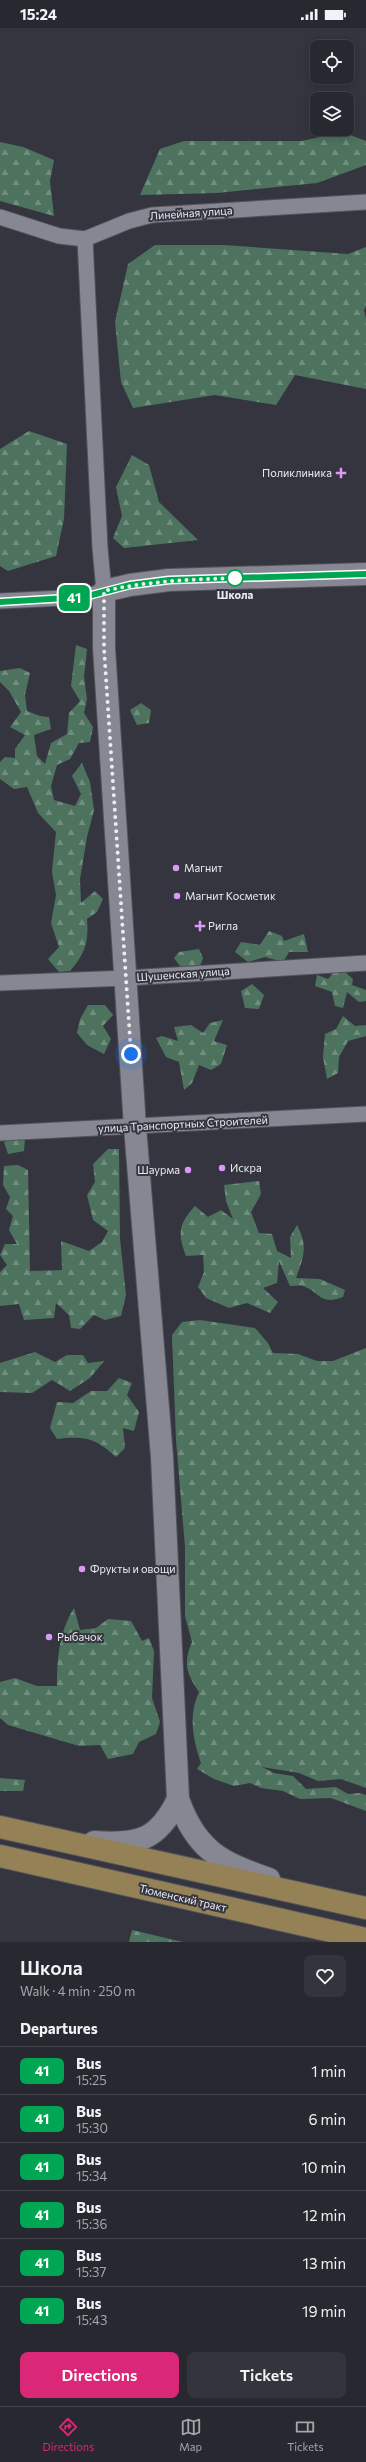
<!DOCTYPE html>
<html lang="en">
<head>
<meta charset="utf-8">
<style>
  :root { --surface:#282830; --page:#34343c; --text:#f1f3f6; --muted:#a5a6ab; --line:#44444c; --accent:#db2777 }
  body { margin:0; font-family:Commissioner,sans-serif; background:var(--page); color:var(--text); height:100vh; display:flex; flex-direction:column; font-size:15px; white-space:nowrap }
  * { box-sizing:border-box; margin:0 }
  p { font-size:13px; color:var(--muted) }
  .icon { flex:none; width:22px; height:22px; fill:none; stroke:currentColor; stroke-width:2; stroke-linecap:round; stroke-linejoin:round }
  .map { position:relative; height:1914px; overflow:hidden }
  .drawer { display:flex; flex-direction:column; background:var(--surface); flex:1 }
  .drawer>* { flex:none }
  .badge { padding:0 8px; border-radius:6px; font-size:14px; line-height:26px }
  .controls { position:absolute; left:310px; top:12px; display:grid; gap:8px }
  .controls a { display:grid; place-items:center; width:44px; height:44px; border-radius:8px; background:var(--surface); box-shadow:0 2px 10px #0003,0 0 0 1px var(--line); font-size:20px }
  .you { position:absolute; width:20px; height:20px; margin:-10px; border:3px solid #fff; border-radius:50%; background:#1a73e8; box-shadow:0 0 0 6px #1a73e833 }
  .map>.badge { position:absolute; translate:-50% -50%; box-shadow:0 0 0 2px #fff }
  h2 { padding:0 20px; font-size:15px; line-height:36px }
  .round { display:grid; place-items:center; flex:none; width:42px; height:42px; border-radius:8px; background:var(--page) }
  .overview { display:flex; align-items:center; justify-content:space-between; height:68px; padding:0 20px }
  h1 { font-size:19px; font-weight:600; line-height:30px }
  .button { display:flex; gap:8px; margin-top:auto; padding:8px 20px }
  .button a { flex:1; height:46px; border-radius:8px; background:var(--accent); color:#fff; font-size:16px; font-weight:600; line-height:46px; text-align:center }
  .button a+a { background:var(--page); color:var(--text) }
  ul { padding:0; list-style:none }
  li { display:flex; align-items:center; gap:12px; height:48px; padding:0 20px; border-top:1px solid var(--line) }
  li div { flex:1 }
  li b { display:block; font-size:15px }
  li em { font-style:normal }
  li .badge { min-width:44px; font-weight:700; text-align:center }
  .status { display:flex; justify-content:space-between; align-items:center; height:28px; padding:0 20px; background:var(--surface); direction:ltr }
  .status svg { height:11px; fill:currentColor }
  .menu { display:flex; justify-content:space-around; align-items:center; height:56px; border-top:1px solid var(--line); background:var(--surface); font-size:11px; color:var(--muted) }
  .menu a { display:grid; justify-items:center; gap:2px }
  .menu .active { color:var(--accent) }
  .map>svg:first-child { display:block }
</style>
</head>
<body>
<div class="status"><b>15:24</b><svg viewBox="0 0 49 12"><path d="M0 12V9h3v3zM5 12V6h3v6zM10 12V3h3v9zM15 12V0h3v12zM26 1h20v11H26zM47 4h2v5h-2z"/></svg></div>
<div class="map">
<svg width="366" height="1914" viewBox="0 0 366 1914">
  <defs>
    <pattern id="forest-firs" width="22" height="20" patternUnits="userSpaceOnUse"><rect width="22" height="20" fill="#4d735f"/><path d="M5 1l3.5 6h-7zM16 11l3.5 6h-7z" fill="#6f8e7e"/></pattern>
  </defs>
  <rect width="100%" height="100%" fill="#353540"/>
  <!-- forest -->
  <g fill="url(#forest-firs)">
    <path d="M342,104L366,113V137L317,155L217,165L140,167L160,121L184,113H302Z"/>
    <path d="M0,114L23,119L54,132L50,153L54,188L0,173Z"/>
    <path d="M155,217H224L348,226L366,219V278L364,282L366,291V361L295,347L276,377L215,367L133,380L121,354L115,294L128,236Z"/>
    <path d="M29,403L67,416L64,491L56,528L8,543L0,538V421Z"/>
    <path d="M132,427L149,437L159,474L198,512L124,520L113,510L122,488L116,459Z"/>
    <path d="M76,617L87,621L84,649L87,671L84,685L93,699L90,714L79,715L70,731L57,737L51,758L54,772L75,778L81,766L72,748L82,735L90,754L94,782L87,809L80,851L81,875L95,863L103,871L97,884L87,891C89,914 85,926 70,943L59,944L48,931L59,919L51,895L56,867L52,844L56,804L38,785L27,759L14,761L0,751V734L5,729L15,730V721L25,707L10,699L21,684L9,663L0,654V643L20,640L30,645L25,667L27,683L40,688L49,689L51,701L34,707L37,728L45,736L51,715L67,706L69,685L80,673L71,658Z"/>
    <path d="M141,675L151,682L149,695L137,697L130,682Z"/>
    <path d="M269,903L282,908L284,913L304,906L308,924H289L283,934L265,929L248,934L235,924L241,914L260,917Z"/>
    <path d="M199,921L203,930L199,941L183,942L174,930L179,924Z"/>
    <path d="M334,944H345L353,951L352,957L366,962V973L359,974L347,964L343,980L335,978L332,964L315,958L317,947L328,951Z"/>
    <path d="M252,956L264,967L259,981L245,980L241,963Z"/>
    <path d="M88,977H105L113,987L103,998L111,1011L104,1026L87,1017L77,1005L80,991Z"/>
    <path d="M343,988L355,998L366,997V1008L348,1013L339,1029L338,1045L327,1051L323,1029L325,1006L336,1001Z"/>
    <path d="M223,992L214,1013L227,1017L221,1036L211,1042L199,1037L192,1055L184,1062L179,1034L166,1029L156,1010L162,1008L178,1013L174,999L191,997L203,1005L210,995Z"/>
    <path d="M14,1109L25,1111L24,1123L8,1126L4,1114Z"/>
    <path d="M108,1121H119L120,1211L126,1267L121,1288L105,1292L94,1287L80,1301L71,1300L69,1287L56,1275L54,1290L24,1292L19,1276L0,1278V1244L7,1237L0,1227L5,1216H17L9,1202L13,1188L6,1181L10,1169L3,1157L4,1138L18,1137L28,1142L30,1243L62,1242L61,1213L89,1223L102,1214L108,1203L93,1192L87,1167L95,1154L93,1136Z"/>
    <path d="M259,1153L261,1166L251,1184L259,1205L272,1206L277,1223L291,1230L290,1209L297,1197C308,1218 304,1228 296,1250L320,1251L345,1262L343,1269C320,1278 320,1264 303,1258C299,1257 294,1258 290,1258L279,1233L277,1255L263,1260L278,1274L270,1285L247,1275L229,1280L206,1270L198,1259L204,1244L203,1227L186,1228C177,1206 179,1195 195,1178L208,1189L221,1182L233,1191L226,1173L224,1157Z"/>
    <path d="M200,1292L255,1300L268,1315L273,1325L298,1326L317,1333H333L366,1320V1760L341,1751L318,1753L299,1745L262,1739L274,1745L293,1748L306,1761L336,1759L348,1766L360,1765L366,1767V1783L331,1770L300,1771L283,1763L261,1760L250,1755L234,1758L214,1751L197,1741L201,1735C193,1712 188,1687 199,1664C186,1645 183,1635 192,1614L185,1588V1519L176,1412L172,1307L182,1294Z"/>
    <path d="M35,1324L55,1334L67,1327H83L88,1335L104,1333L90,1350L70,1363L52,1352L32,1365L0,1364V1335Z"/>
    <path d="M119,1350L132,1355L127,1367L139,1384L134,1403L123,1400L125,1420L116,1429C95,1410 85,1408 57,1411L50,1400L57,1374L73,1375L91,1363H107Z"/>
    <path d="M74,1580L80,1602L96,1600L108,1591L131,1593L142,1613L149,1610L154,1623L152,1670L160,1694L156,1706L139,1714L133,1726L108,1731L100,1717L79,1718L8,1697L0,1690V1654L15,1650L37,1658H57C57,1630 59,1604 74,1580Z"/>
    <path d="M0,1750L25,1752L23,1763H0Z"/>
    <path d="M132,1902L183,1914H129Z"/>
  </g>
  <g fill="none" stroke-linecap="round" stroke-linejoin="round">
    <defs>
      <g id="street">
        <path d="M0,189L59,208L85,211L129,193L152,187L366,174"/>
        <path d="M0,573L84,569L104,563L100,520L85,211"/>
        <path d="M0,955L127,950L366,935"/>
        <path d="M0,1105L366,1086"/>
      </g>
      <g id="secondary">
        <path d="M94,1814C138,1817 158,1813 178,1771"/>
        <path d="M269,1851C220,1834 196,1822 178,1771L162,1429L135,1099L104,620V563L130,557L169,552L366,546"/>
      </g>
      <g id="primary">
        <path d="M0,1799L366,1880"/>
        <path d="M0,1828L366,1911"/>
      </g>
    </defs>
    <!-- street casing -->
    <use href="#street" stroke="#53535b" stroke-width="17"/>
    <!-- secondary casing -->
    <use href="#secondary" stroke="#53535b" stroke-width="24"/>
    <!-- primary casing -->
    <use href="#primary" stroke="#53535b" stroke-width="24"/>
    <!-- street -->
    <use href="#street" stroke="#878794" stroke-width="15"/>
    <!-- secondary -->
    <use href="#secondary" stroke="#878794" stroke-width="22"/>
    <!-- primary -->
    <use href="#primary" stroke="#948156" stroke-width="22"/>
  </g>
  <g fill="none" stroke-linecap="round" stroke-linejoin="round">
    <defs>
      <path id="line" d="M0,574L84,569L130,557L169,552L366,546"/>
    </defs>
    <!-- line casing -->
    <use href="#line" stroke="#fff" stroke-width="9"/>
    <!-- line -->
    <use href="#line" stroke="#00a651" stroke-width="6"/>
    <!-- walk -->
    <path stroke="#ebebf2" stroke-width="4" stroke-dasharray="0 7.2" d="M131,1026L104,620V563C149,553 194,551 240,550H235"/>
  </g>
  <!-- markers -->
  <g fill="#db99f5" stroke="#353540" stroke-width="1.5">
    <path d="M339 439h4v4h4v4h-4v4h-4v-4h-4v-4h4z"/>
    <circle cx="176" cy="840" r="4"/>
    <circle cx="177" cy="868" r="4"/>
    <path d="M198 892h4v4h4v4h-4v4h-4v-4h-4v-4h4z"/>
    <circle cx="222" cy="1140" r="4"/>
    <circle cx="188" cy="1142" r="4"/>
    <circle cx="82" cy="1541" r="4"/>
    <circle cx="49" cy="1609" r="4"/>
  </g>
  <circle fill="#fff" stroke="#00a651" stroke-width="2" cx="235" cy="550" r="8"/>
  <g text-anchor="middle" stroke-width="4" stroke-linejoin="round" paint-order="stroke">
    <!-- street labels -->
    <g font-size="11" fill="#ebebf2" stroke="#353540">
      <text transform="translate(191 185) rotate(-4)" y="4">Линейная улица</text>
      <text transform="translate(183 946) rotate(-4)" y="4">Шушенская улица</text>
      <text transform="translate(183 1096) rotate(-3)" y="4">улица Транспортных Строителей</text>
      <text transform="translate(183 1870) rotate(13)" y="4">Тюменский тракт</text>
    </g>
    <!-- poi labels -->
    <g font-size="11" fill="#ebebf2" stroke="#353540" text-anchor="start">
      <text x="332" y="449" text-anchor="end">Поликлиника</text>
      <text x="184" y="844">Магнит</text>
      <text x="185" y="872">Магнит Косметик</text>
      <text x="208" y="902">Ригла</text>
      <text x="230" y="1144">Искра</text>
      <text x="180" y="1146" text-anchor="end">Шаурма</text>
      <text x="90" y="1545">Фрукты и овощи</text>
      <text x="57" y="1613">Рыбачок</text>
    </g>
    <!-- stop labels -->
    <g font-size="11" font-weight="bold" fill="#ebebf2" stroke="#353540">
      <text x="235" y="571">Школа</text>
    </g>
  </g>
</svg>
<div class="controls">
<a><svg class="icon" aria-label="locate" viewBox="0 0 24 24"><circle cx="12" cy="12" r="6"/><path d="M12 2v4M12 18v4M2 12h4M18 12h4"/></svg></a>
<a><svg class="icon" aria-label="layers" viewBox="0 0 24 24"><path d="M12 4l9 5-9 5-9-5zM3 14l9 5 9-5"/></svg></a>
</div>
<div class="you" style="left:131px;top:1026px"></div>
<b class="badge" style="left:74px;top:570px;background:#00a651;color:#fff">41</b>
</div>
<section class="drawer">
<div class="overview"><div><h1>Школа</h1><p>Walk · 4 min · 250 m</p></div><a class="round"><svg class="icon" aria-label="heart" viewBox="0 0 24 24"><path d="M12 20l-8-8c-3-5 5-10 8-4 3-6 11-1 8 4z"/></svg></a></div>
<h2>Departures</h2>
<ul>
<li><span class="badge" style="background:#00a651;color:#fff">41</span><div><b>Bus</b><p>15:25</p></div><em>1 min</em></li>
<li><span class="badge" style="background:#00a651;color:#fff">41</span><div><b>Bus</b><p>15:30</p></div><em>6 min</em></li>
<li><span class="badge" style="background:#00a651;color:#fff">41</span><div><b>Bus</b><p>15:34</p></div><em>10 min</em></li>
<li><span class="badge" style="background:#00a651;color:#fff">41</span><div><b>Bus</b><p>15:36</p></div><em>12 min</em></li>
<li><span class="badge" style="background:#00a651;color:#fff">41</span><div><b>Bus</b><p>15:37</p></div><em>13 min</em></li>
<li><span class="badge" style="background:#00a651;color:#fff">41</span><div><b>Bus</b><p>15:43</p></div><em>19 min</em></li>
</ul>
<div class="button"><a>Directions</a><a>Tickets</a></div>
</section>
<nav class="menu">
<a class="active"><svg class="icon" aria-label="directions" viewBox="0 0 24 24"><path d="M12 3l9 9-9 9-9-9zM9 14v-3h6M13 9l2 2-2 2"/></svg>Directions</a>
<a><svg class="icon" aria-label="map" viewBox="0 0 24 24"><path d="M3 6l6-2 6 2 6-2v14l-6 2-6-2-6 2zM9 4v14M15 6v14"/></svg>Map</a>
<a><svg class="icon" aria-label="tickets" viewBox="0 0 24 24"><path d="M3 7h18v10H3zM15 7v10"/></svg>Tickets</a>
</nav>
</body>
</html>
